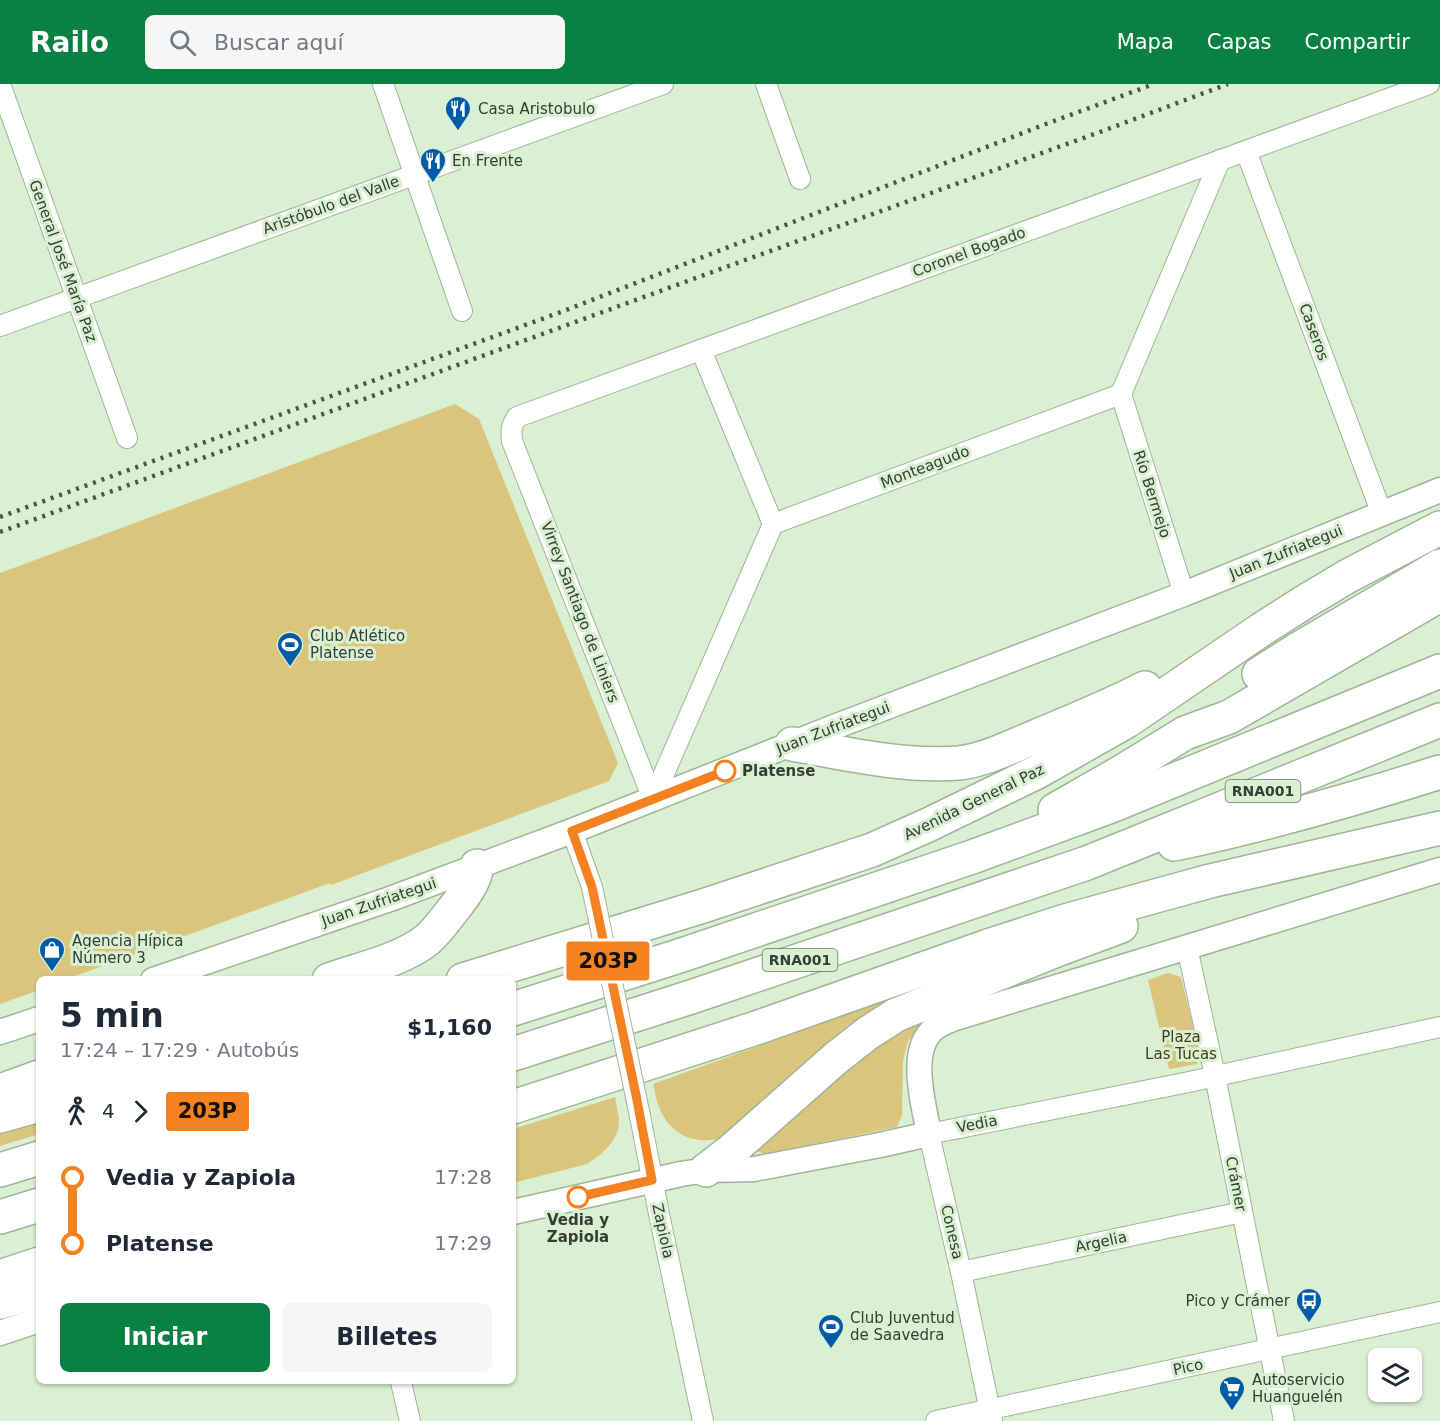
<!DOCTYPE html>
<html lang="es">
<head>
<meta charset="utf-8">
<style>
  :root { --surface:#fff; --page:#f6f6f7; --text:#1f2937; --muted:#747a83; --accent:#0b8043 }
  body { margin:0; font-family:"DejaVu Sans",sans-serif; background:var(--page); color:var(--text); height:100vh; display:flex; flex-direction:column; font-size:22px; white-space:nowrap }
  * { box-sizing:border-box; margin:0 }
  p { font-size:20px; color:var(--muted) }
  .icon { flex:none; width:33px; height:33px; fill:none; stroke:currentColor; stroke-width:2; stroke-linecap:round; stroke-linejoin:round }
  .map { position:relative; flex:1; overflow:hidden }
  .side { position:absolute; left:36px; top:892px; width:480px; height:408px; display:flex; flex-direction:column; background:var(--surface); border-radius:9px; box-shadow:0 2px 4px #0004 }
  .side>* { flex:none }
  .badge { padding:0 12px; border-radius:4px; font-size:21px; line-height:39px }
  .controls { position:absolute; left:1368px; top:1264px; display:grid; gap:12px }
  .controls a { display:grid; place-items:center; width:54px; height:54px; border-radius:9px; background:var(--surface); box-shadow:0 2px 4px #0004; font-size:30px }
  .map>.badge { position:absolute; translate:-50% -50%; box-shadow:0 0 0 3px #fff }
  .legs { display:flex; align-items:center; gap:9px; height:66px; padding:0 24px; font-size:20px }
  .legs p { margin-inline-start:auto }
  .overview { display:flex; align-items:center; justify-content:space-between; height:102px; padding:0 24px }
  h1 { font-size:33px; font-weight:600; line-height:45px }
  .action { display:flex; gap:12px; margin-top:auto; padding:12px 24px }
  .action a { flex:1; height:69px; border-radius:9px; background:var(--accent); color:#fff; font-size:24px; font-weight:600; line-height:69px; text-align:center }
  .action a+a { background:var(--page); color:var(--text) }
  ul { padding:0 24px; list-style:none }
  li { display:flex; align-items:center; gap:21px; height:66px; font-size:22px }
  li i { display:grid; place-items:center; width:9px; height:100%; margin:0 8px; background:currentColor }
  li i::after { content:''; width:15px; height:15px; margin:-8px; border:4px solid; border-radius:50%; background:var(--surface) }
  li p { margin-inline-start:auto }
  li:first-child i { background:linear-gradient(#0000 50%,currentColor 0) }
  li:last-child i { background:linear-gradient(currentColor 50%,#0000 0) }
  header { display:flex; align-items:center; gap:36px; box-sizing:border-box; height:84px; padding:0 30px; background:var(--accent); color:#fff }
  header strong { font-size:28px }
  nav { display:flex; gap:33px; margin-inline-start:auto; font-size:21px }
  .search { width:420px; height:54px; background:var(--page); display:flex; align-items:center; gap:15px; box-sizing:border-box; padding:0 21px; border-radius:9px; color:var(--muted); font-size:22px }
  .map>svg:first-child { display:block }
</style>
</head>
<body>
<header>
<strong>Railo</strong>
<div class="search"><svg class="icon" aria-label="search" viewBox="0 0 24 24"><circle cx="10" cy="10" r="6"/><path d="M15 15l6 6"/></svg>Buscar aquí</div>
<nav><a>Mapa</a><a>Capas</a><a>Compartir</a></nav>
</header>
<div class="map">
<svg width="1440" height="1337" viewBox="0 0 1440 1337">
  <rect width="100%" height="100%" fill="#d9f0d2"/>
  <!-- green -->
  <g fill="#dbc57d">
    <path d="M455,320L479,335L618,679L609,697L331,801L330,799L67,895L39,896V906L0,920V489Z"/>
    <path d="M1019,862L866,929C816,962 776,1007 734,1049C704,1064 672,1056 659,1023C656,1016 655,1007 653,1000L811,943Z"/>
    <path d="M1168,889L1181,893L1200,970L1197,980L1169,985L1148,896Z"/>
    <path d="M930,928L908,958L903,977L902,1031L897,1043L765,1070L754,1066L832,988Z"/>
    <path d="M615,1013L619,1035L618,1046L614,1055L608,1063L601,1070L587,1080L513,1099V1045Z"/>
    <path d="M39,1036V1050L0,1062V1047Z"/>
  </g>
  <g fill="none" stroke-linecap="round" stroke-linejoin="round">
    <defs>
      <g id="minor">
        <path d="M0,0L127,354"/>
        <path d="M383,0L462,227"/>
        <path d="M766,0L800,95"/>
        <path d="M1246,67L1382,430"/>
        <path d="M0,242L663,0"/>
        <path d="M701,266L773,440"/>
        <path d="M1121,310L1184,510"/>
        <path d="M653,715L512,357C511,347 511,342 517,333L1429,0"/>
        <path d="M653,715L773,440L1121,310L1220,76"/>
        <path d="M572,747L592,803"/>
        <path d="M1187,863L1215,992L1284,1337"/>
        <path d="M640,1032L660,1135L703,1337"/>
        <path d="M961,1188L1242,1128"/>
        <path d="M401,1298L410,1337"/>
        <path d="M936,1337L1440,1228"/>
        <path d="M992,1337L961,1188L929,1050L1189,998L1440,943"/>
      </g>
      <g id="tertiary">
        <path d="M153,896L390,815L572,747L834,643L1184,510L1440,406"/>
        <path d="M0,948L39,935"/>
        <path d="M513,1128L681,1090L706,1086L754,1085L880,1061L929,1050C924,1021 907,965 935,944C940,940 946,938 952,935L1440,786"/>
        <path d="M0,1249L39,1236"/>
      </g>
      <g id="motorway">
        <path d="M1259,590L1300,564L1440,482"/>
        <path d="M792,660C847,670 903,683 959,679C986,676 1012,662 1037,652C1073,637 1110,622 1145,604"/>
        <path d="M1055,726L1118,690L1185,649L1229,633L1440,511"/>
        <path d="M1174,760C1264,741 1352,716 1440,688"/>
        <path d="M329,896C360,885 403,876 428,855C437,847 445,836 452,827C463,813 474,800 477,782"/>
        <path d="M463,896L703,822L872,766L928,741L1037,688L1127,637L1262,545L1306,517L1348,492L1440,444"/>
        <path d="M513,925L679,872L972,773L1111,722L1440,587"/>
        <path d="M513,970L691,913L1087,779L1440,636"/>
        <path d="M0,1007L39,993"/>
        <path d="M513,1023L756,944L988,862L1065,837L1210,797L1440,744"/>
        <path d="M0,1032L39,1021"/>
        <path d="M0,1086L39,1074"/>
        <path d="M706,1086L732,1066L836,974L868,949L896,931L1059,865L1121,842"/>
        <path d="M0,1133L39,1121"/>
        <path d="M0,1193L39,1180"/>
        <path d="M0,1218L39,1207"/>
      </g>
    </defs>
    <!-- minor casing -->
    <use href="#minor" stroke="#9fb598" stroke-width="22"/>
    <!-- tertiary casing -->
    <use href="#tertiary" stroke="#9fb598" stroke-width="27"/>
    <!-- motorway casing -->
    <use href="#motorway" stroke="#9fb598" stroke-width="36"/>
    <!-- minor -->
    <use href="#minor" stroke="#fff" stroke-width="20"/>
    <!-- tertiary -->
    <use href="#tertiary" stroke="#fff" stroke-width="24"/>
    <!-- motorway -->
    <use href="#motorway" stroke="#fff" stroke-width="33"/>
    <!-- rail -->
    <g stroke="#4c5749" stroke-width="4.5" stroke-dasharray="3 6" stroke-linecap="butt">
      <path d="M0,433L561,228L1046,40L1154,0"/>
      <path d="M0,448L726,183L1100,48L1228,0"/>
    </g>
    <defs>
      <path id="minor-bridge" d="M592,803L640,1032"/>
    </defs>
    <!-- minor-bridge casing -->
    <use href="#minor-bridge" stroke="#9fb598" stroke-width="22" stroke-linecap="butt"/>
    <!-- minor-bridge -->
    <use href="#minor-bridge" stroke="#fff" stroke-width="20"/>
  </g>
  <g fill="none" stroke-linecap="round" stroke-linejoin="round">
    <defs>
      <path id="line-1" d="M578,1113L652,1096L636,1011L592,803L572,747L725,687"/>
    </defs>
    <!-- line-1 casing -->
    <use href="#line-1" stroke="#fff" stroke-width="14"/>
    <!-- line-1 -->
    <use href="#line-1" stroke="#f58220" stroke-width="9"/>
  </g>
  <!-- icons -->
  <defs>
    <symbol id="restaurant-pin" viewBox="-11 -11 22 30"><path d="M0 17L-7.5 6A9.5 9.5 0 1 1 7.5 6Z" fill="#005ca9" stroke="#d9f0d2"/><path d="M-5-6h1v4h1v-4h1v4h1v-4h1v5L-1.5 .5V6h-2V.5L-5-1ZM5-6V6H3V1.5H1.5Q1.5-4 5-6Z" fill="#fff"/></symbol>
    <symbol id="stadium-pin" viewBox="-11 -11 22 30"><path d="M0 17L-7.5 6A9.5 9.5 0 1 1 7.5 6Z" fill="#005ca9" stroke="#d9f0d2"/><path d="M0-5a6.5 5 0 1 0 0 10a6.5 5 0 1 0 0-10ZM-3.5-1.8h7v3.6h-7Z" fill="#fff"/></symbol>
    <symbol id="shop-pin" viewBox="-11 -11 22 30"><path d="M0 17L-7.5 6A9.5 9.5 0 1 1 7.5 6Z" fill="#005ca9" stroke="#d9f0d2"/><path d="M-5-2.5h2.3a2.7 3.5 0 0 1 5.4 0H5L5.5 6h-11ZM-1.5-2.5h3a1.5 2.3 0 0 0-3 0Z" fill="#fff"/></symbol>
    <symbol id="bus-pin" viewBox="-11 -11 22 30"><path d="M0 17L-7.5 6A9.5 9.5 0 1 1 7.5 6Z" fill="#005ca9" stroke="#d9f0d2"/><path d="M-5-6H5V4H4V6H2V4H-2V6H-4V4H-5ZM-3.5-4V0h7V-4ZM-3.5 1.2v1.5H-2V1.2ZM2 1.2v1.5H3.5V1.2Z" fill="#fff"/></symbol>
    <symbol id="supermarket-pin" viewBox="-11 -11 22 30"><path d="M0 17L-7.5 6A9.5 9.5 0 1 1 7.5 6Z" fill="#005ca9" stroke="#d9f0d2"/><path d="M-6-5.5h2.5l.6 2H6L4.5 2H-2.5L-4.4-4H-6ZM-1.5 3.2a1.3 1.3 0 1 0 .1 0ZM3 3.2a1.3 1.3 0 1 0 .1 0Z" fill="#fff"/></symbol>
  </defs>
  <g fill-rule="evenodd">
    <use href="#restaurant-pin" x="443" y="10" width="30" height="40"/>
    <use href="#restaurant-pin" x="418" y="62" width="30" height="40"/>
    <use href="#stadium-pin" x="275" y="546" width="30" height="40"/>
    <use href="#shop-pin" x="37" y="851" width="30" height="40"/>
    <use href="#bus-pin" x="1294" y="1202" width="30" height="40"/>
    <use href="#stadium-pin" x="816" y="1228" width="30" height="40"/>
    <use href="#supermarket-pin" x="1217" y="1290" width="30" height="40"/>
  </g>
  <!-- markers -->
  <g fill="#fff" stroke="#f58220" stroke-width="3">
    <circle cx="725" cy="687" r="10"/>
    <circle cx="578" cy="1113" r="10"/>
  </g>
  <g text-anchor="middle" stroke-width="6" stroke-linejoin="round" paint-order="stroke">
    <!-- shield labels -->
    <g fill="#d9f0d2" stroke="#667362" stroke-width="1.5">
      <rect x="1225.5" y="696" width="75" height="22" rx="4.5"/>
      <rect x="762.5" y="865" width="75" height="22" rx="4.5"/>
    </g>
    <g font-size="14" font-weight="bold" fill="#353e32">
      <text x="1263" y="712">RNA001</text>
      <text x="800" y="881">RNA001</text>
    </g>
    <!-- poi labels -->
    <g font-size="15" fill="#353e32" stroke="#d9f0d2" text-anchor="start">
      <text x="478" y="30">Casa Aristobulo</text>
      <text x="452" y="82">En Frente</text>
      <text x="310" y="557">Club Atlético<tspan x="310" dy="17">Platense</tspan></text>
      <text x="72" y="862">Agencia Hípica<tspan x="72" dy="17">Número 3</tspan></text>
      <text x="1290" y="1222" text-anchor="end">Pico y Crámer</text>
      <text x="850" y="1239">Club Juventud<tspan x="850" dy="17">de Saavedra</tspan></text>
      <text x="1252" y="1301">Autoservicio<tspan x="1252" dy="17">Huanguelén</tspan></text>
    </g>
    <!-- street labels -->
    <g font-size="15" fill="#353e32" stroke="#d9f0d2">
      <text transform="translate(331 121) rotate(-20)" y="5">Aristóbulo del Valle</text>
      <text transform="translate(969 168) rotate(-20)" y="5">Coronel Bogado</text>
      <text transform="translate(63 177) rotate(70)" y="5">General José María Paz</text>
      <text transform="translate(1314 248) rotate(70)" y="5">Caseros</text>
      <text transform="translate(925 383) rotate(-21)" y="5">Monteagudo</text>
      <text transform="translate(1152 410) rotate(72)" y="5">Río Bermejo</text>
      <text transform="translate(1286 468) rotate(-22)" y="5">Juan Zufriategui</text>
      <text transform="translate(580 528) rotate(69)" y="5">Virrey Santiago de Liniers</text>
      <text transform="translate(833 644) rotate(-21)" y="5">Juan Zufriategui</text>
      <text transform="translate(974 718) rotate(-26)" y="5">Avenida General Paz</text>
      <text transform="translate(379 818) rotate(-19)" y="5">Juan Zufriategui</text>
      <text transform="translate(977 1040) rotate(-11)" y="5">Vedia</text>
      <text transform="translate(1236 1100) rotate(79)" y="5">Crámer</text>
      <text transform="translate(663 1147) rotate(78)" y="5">Zapiola</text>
      <text transform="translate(952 1148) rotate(77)" y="5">Conesa</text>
      <text transform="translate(1101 1158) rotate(-12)" y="5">Argelia</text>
      <text transform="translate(1188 1283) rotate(-12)" y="5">Pico</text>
    </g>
    <!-- stop labels -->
    <g font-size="15" font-weight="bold" fill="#353e32" stroke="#d9f0d2" text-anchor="start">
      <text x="742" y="692">Platense</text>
      <text x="578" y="1141" text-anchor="middle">Vedia y<tspan x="578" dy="17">Zapiola</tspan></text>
    </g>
    <!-- park labels -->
    <g font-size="15" fill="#453b1a" stroke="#d9f0d2">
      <text x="1181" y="958">Plaza<tspan x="1181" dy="17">Las Tucas</tspan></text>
    </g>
  </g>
</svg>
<div class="controls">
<a><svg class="icon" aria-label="layers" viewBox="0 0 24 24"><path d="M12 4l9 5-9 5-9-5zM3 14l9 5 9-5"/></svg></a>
</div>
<b class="badge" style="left:608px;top:877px;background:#f58220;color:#111">203P</b>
<section class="side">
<div class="overview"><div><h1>5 min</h1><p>17:24 – 17:29 · Autobús</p></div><b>$1,160</b></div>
<div class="legs"><svg class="icon" aria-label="walk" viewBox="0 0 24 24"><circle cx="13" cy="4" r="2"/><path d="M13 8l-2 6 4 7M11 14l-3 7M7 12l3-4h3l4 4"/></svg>4<svg class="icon" aria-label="forward" viewBox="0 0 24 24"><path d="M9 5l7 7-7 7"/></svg><b class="badge" style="background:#f58220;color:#111">203P</b></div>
<ul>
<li><i style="color:#f58220"></i><b>Vedia y Zapiola</b><p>17:28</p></li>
<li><i style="color:#f58220"></i><b>Platense</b><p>17:29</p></li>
</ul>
<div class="action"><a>Iniciar</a><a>Billetes</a></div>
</section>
</div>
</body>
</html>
